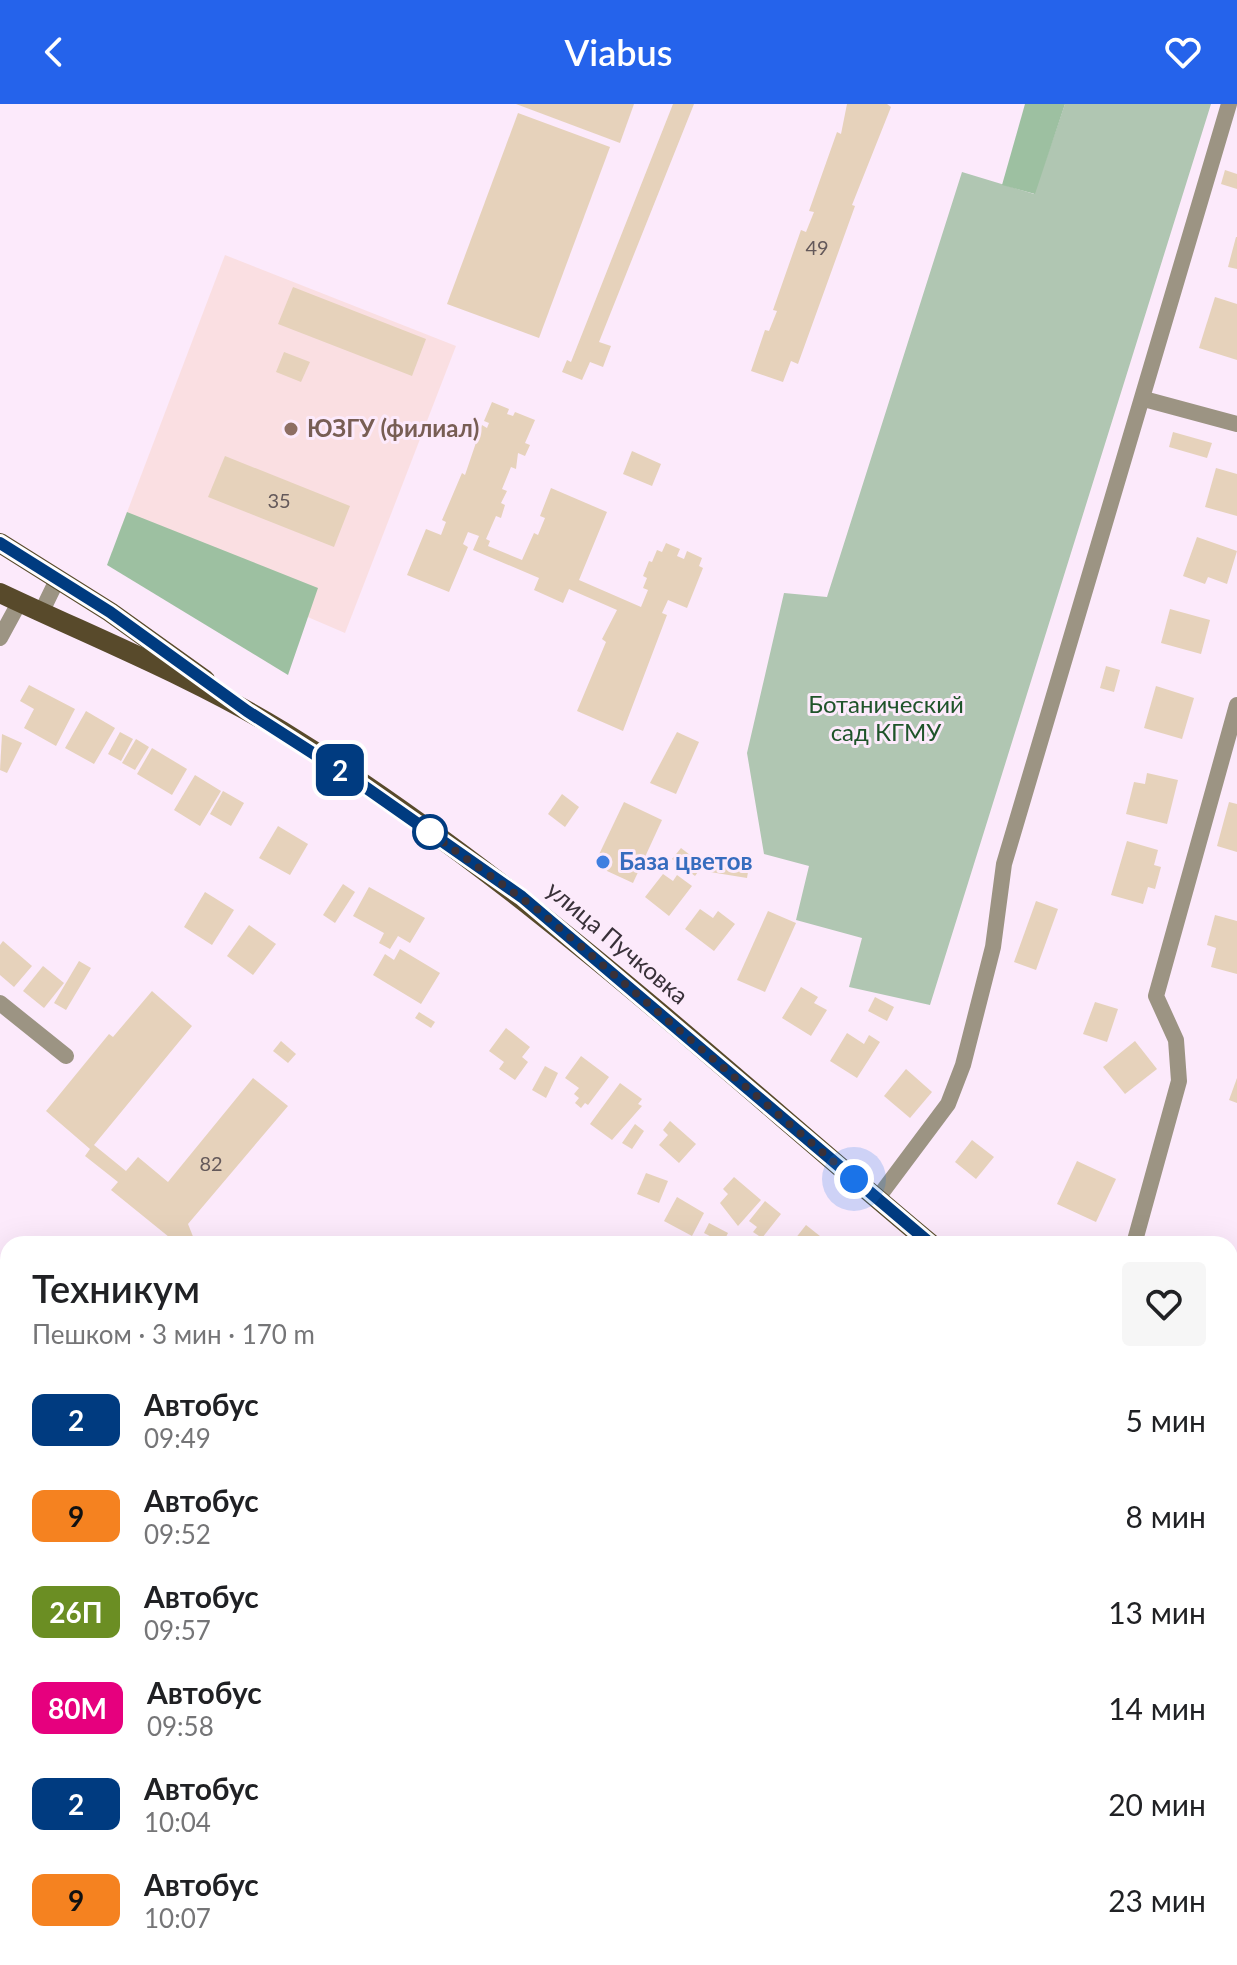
<!DOCTYPE html>
<html lang="ru">
<head>
<meta charset="utf-8">
<style>
  :root { --surface:#fff; --page:#f6f6f6; --text:#202124; --muted:#757577; --accent:#2563eb }
  body { margin:0; font-family:Lato,sans-serif; background:var(--page); color:var(--text); height:100vh; display:flex; flex-direction:column; font-size:30px; white-space:nowrap }
  * { box-sizing:border-box; margin:0 }
  p { font-size:26px; color:var(--muted) }
  .icon { flex:none; width:44px; height:44px; fill:none; stroke:currentColor; stroke-width:2; stroke-linecap:round; stroke-linejoin:round }
  .map { position:relative; flex:1; overflow:hidden }
  .side { position:absolute; left:0px; top:1132px; width:1238px; height:730px; display:flex; flex-direction:column; background:var(--surface); border-radius:24px 24px 0 0; box-shadow:0 8px 32px #0002 }
  .side>* { flex:none }
  .badge { padding:0 16px; border-radius:12px; font-size:28px; line-height:52px }
  .you { position:absolute; width:40px; height:40px; margin:-20px; border:6px solid #fff; border-radius:50%; background:#1a73e8; box-shadow:0 0 0 12px #1a73e833 }
  .map>.badge { position:absolute; translate:-50% -50%; box-shadow:0 0 0 4px #fff }
  .round { display:grid; place-items:center; flex:none; width:84px; height:84px; border-radius:8px; background:var(--page) }
  .summary { display:flex; align-items:center; justify-content:space-between; height:136px; padding:0 32px }
  h1 { font-size:38px; font-weight:600; line-height:60px }
  ul { padding:0; list-style:none }
  li { display:flex; align-items:center; gap:24px; height:96px; padding:0 32px }
  li div { flex:1 }
  li b { display:block; font-size:30px }
  li em { font-style:normal }
  li .badge { min-width:88px; font-weight:700; text-align:center }
  header { display:flex; justify-content:space-between; align-items:center; height:104px; padding:0 32px; background:var(--accent); color:#fff; font-size:36px; font-weight:600 }
  .map>svg:first-child { display:block }
</style>
</head>
<body>
<header><svg class="icon" aria-label="back" viewBox="0 0 24 24"><path d="M15 5l-7 7 7 7"/></svg>Viabus<svg class="icon" aria-label="heart" viewBox="0 0 24 24"><path d="M12 20l-8-8c-3-5 5-10 8-4 3-6 11-1 8 4z"/></svg></header>
<div class="map">
<svg width="1237" height="1861" viewBox="0 0 1237 1861">
  <rect width="100%" height="100%" fill="#fceafb"/>
  <!-- education -->
  <path fill="#fadfe2" d="M225,151L456,242L345,529L118,432Z"/>
  <!-- green -->
  <g fill="#b0c6b2">
    <path d="M1065,0H1211L930,901L849,883L862,834L796,816L809,762L764,750L747,649L784,489L827,493L962,68L1034,90Z"/>
    <path d="M0,1690L8,1694V1854H426L419,1861H0Z"/>
  </g>
  <!-- forest -->
  <g fill="#9dc0a1">
    <path d="M1025,0H1065L1035,90L1002,81Z"/>
    <path d="M127,408L318,484L288,571L107,461Z"/>
    <path d="M426,1854H525L522,1861H419Z"/>
  </g>
  <!-- building -->
  <g fill="#e6d2bb">
    <path d="M516,0H634L620,39Z"/>
    <path d="M673,0H694L599,238L611,242L603,263L590,258L582,276L562,268L567,256L571,258Z"/>
    <path d="M847,0H887L891,3L852,101L855,102L798,260L791,257L783,278L751,267L765,226L769,227L777,207L773,206L801,126L806,128L814,108L809,107L837,28L841,30Z"/>
    <path d="M518,9L610,43L539,234L447,200Z"/>
    <path d="M1225,66L1237,70V85L1221,80Z"/>
    <path d="M1236,133H1237V165L1228,163Z"/>
    <path d="M293,183L426,235L412,272L278,220Z"/>
    <path d="M1215,193L1237,200V256L1199,244Z"/>
    <path d="M284,248L310,258L301,278L276,268Z"/>
    <path d="M492,298L509,305L507,310L513,312L515,308L535,316L525,339L530,341L525,352L518,349L516,365L511,363L502,385L507,387L501,399L505,401L501,414L496,412L486,435L490,437L488,442L522,456L534,429L538,431L545,414L540,412L551,384L607,408L579,476L641,503L648,486L643,484L647,474L643,472L649,457L652,458L657,446L662,448L666,439L680,445L677,452L684,455L687,447L702,454L699,462L703,464L687,504L668,496L662,509L667,511L623,627L577,607L606,538L602,535L617,506L569,485L563,499L534,486L539,474L473,446L479,432L468,428L463,440L468,443L449,488L407,471L426,425L441,431L446,418L442,416L462,369L465,371L482,321L487,324L489,319L484,317Z"/>
    <path d="M1173,328L1212,339L1207,354L1169,343Z"/>
    <path d="M632,347L661,360L652,382L623,370Z"/>
    <path d="M225,352L350,402L334,443L208,393Z"/>
    <path d="M1216,364L1237,370V412L1205,403Z"/>
    <path d="M1197,433L1237,447L1227,480L1208,473L1205,480L1183,472Z"/>
    <path d="M1170,505L1210,516L1201,550L1161,539Z"/>
    <path d="M1106,562L1120,566L1114,588L1100,584Z"/>
    <path d="M29,581L75,605L56,642L24,624L34,605L20,597Z"/>
    <path d="M1156,582L1194,594L1182,635L1144,624Z"/>
    <path d="M86,607L115,624L94,660L65,644Z"/>
    <path d="M120,628L133,635L121,657L108,650Z"/>
    <path d="M677,628L699,638L676,690L650,679Z"/>
    <path d="M2,630L22,639L7,669L0,666Z"/>
    <path d="M136,635L149,643L135,666L122,659Z"/>
    <path d="M152,644L187,665L172,691L137,670Z"/>
    <path d="M1147,669L1178,676L1167,720L1126,710L1134,678L1145,680Z"/>
    <path d="M195,671L221,687L200,722L174,706Z"/>
    <path d="M223,687L244,699L231,722L210,710Z"/>
    <path d="M562,690L579,703L565,723L548,710Z"/>
    <path d="M624,698L662,716L633,779L594,761Z"/>
    <path d="M1229,698L1237,700V748L1217,742Z"/>
    <path d="M278,722L308,740L290,771L259,754Z"/>
    <path d="M1127,737L1158,746L1154,761L1161,763L1155,785L1148,783L1143,800L1111,791Z"/>
    <path d="M681,744L703,761L695,772L672,755Z"/>
    <path d="M713,750L750,756L747,774L710,768Z"/>
    <path d="M663,770L673,777L677,771L692,782L669,812L645,793Z"/>
    <path d="M343,780L355,788L335,819L323,811Z"/>
    <path d="M369,783L425,814L410,839L398,832L390,845L379,839L384,829L353,812Z"/>
    <path d="M205,788L234,806L212,841L184,823Z"/>
    <path d="M1036,797L1058,805L1036,866L1014,858Z"/>
    <path d="M700,805L713,814L718,807L735,820L714,847L685,825Z"/>
    <path d="M768,807L796,819L765,888L737,876Z"/>
    <path d="M1215,811L1237,817V870L1211,863L1216,844L1207,841Z"/>
    <path d="M249,821L276,840L253,871L227,852Z"/>
    <path d="M3,837L32,862L14,883L0,871V841Z"/>
    <path d="M400,845L440,869L421,900L373,871L385,850L394,856Z"/>
    <path d="M79,857L91,864L66,906L54,899Z"/>
    <path d="M43,862L64,879L44,904L23,887Z"/>
    <path d="M801,883L818,893L814,899L827,906L811,932L782,914Z"/>
    <path d="M152,887L192,922L94,1041L126,1067L138,1053L168,1078L253,974L288,1002L188,1120L196,1140H171L169,1133L111,1086L118,1078L85,1052L90,1045L46,1007L109,930L113,933Z"/>
    <path d="M875,893L894,903L887,917L868,907Z"/>
    <path d="M1095,898L1118,905L1107,938L1083,930Z"/>
    <path d="M419,908L435,918L431,924L415,914Z"/>
    <path d="M506,924L530,943L522,953L528,958L515,976L499,965L504,958L489,947Z"/>
    <path d="M847,929L864,940L869,931L880,938L857,974L830,957Z"/>
    <path d="M281,937L296,950L288,959L273,947Z"/>
    <path d="M1135,937L1157,965L1125,990L1103,963Z"/>
    <path d="M581,952L609,973L588,1001L585,999L581,1004L575,999L579,994L574,990L579,984L565,974Z"/>
    <path d="M545,962L558,969L546,994L532,986Z"/>
    <path d="M906,965L932,988L910,1014L884,992Z"/>
    <path d="M1237,974V999L1229,996Z"/>
    <path d="M620,979L642,995L638,1000L642,1002L612,1036L590,1020Z"/>
    <path d="M670,1017L696,1040L679,1059L659,1041L668,1031L663,1026Z"/>
    <path d="M635,1020L644,1027L632,1045L622,1039Z"/>
    <path d="M972,1036L994,1053L976,1075L955,1058Z"/>
    <path d="M1077,1057L1116,1075L1096,1118L1057,1100Z"/>
    <path d="M646,1069L668,1077L659,1099L637,1090Z"/>
    <path d="M734,1073L761,1096L738,1122L720,1099L728,1090L723,1085Z"/>
    <path d="M677,1093L704,1109L692,1132L664,1117Z"/>
    <path d="M765,1097L781,1110L762,1134L753,1128L757,1123L749,1117Z"/>
    <path d="M709,1119L728,1129L723,1139L704,1129Z"/>
    <path d="M806,1121L830,1140H791Z"/>
    <path d="M1237,1447V1496L1230,1492V1460Z"/>
    <path d="M1230,1499L1237,1501V1517L1230,1514Z"/>
    <path d="M1232,1824L1237,1826V1861H1219L1222,1854H1230Z"/>
    <path d="M981,1854H1019L1017,1861Z"/>
  </g>
  <g fill="none" stroke-linecap="round" stroke-linejoin="round">
    <!-- minor -->
    <g stroke="#9c9483" stroke-width="16">
      <path d="M1144,295L1237,320"/>
      <path d="M41,509L58,474"/>
      <path d="M0,534L19,499"/>
      <path d="M0,899L66,952"/>
      <path d="M877,1095L948,1000L963,961L993,843L1004,760L1229,0"/>
      <path d="M1134,1140L1179,977L1176,936L1156,892L1237,601"/>
    </g>
    <!-- primary -->
    <g stroke="#584a2b" stroke-width="20">
      <path d="M0,439L110,508L205,576"/>
      <path d="M0,489C93,533 195,574 282,627C518,772 719,963 931,1140"/>
      <path d="M1230,1374L1237,1379"/>
    </g>
  </g>
  <g fill="none" stroke-linecap="round" stroke-linejoin="round">
    <defs>
      <path id="line" d="M0,439L110,508L247,607L358,678L522,793L931,1140"/>
    </defs>
    <!-- line casing -->
    <use href="#line" stroke="#fff" stroke-width="18"/>
    <!-- line -->
    <use href="#line" stroke="#003b80" stroke-width="12"/>
    <!-- walk -->
    <path stroke="#393139" stroke-width="8" stroke-dasharray="0 14.4" d="M430,728L425,725L538,806L854,1075"/>
  </g>
  <!-- markers -->
  <circle fill="#8d6e63" stroke="#fceafb" stroke-width="3" cx="291" cy="325" r="8"/>
  <circle fill="#fff" stroke="#003b80" stroke-width="4" cx="430" cy="728" r="16"/>
  <circle fill="#3f7fe0" stroke="#fceafb" stroke-width="3" cx="603" cy="758" r="8"/>
  <g text-anchor="middle" stroke-width="6" stroke-linejoin="round" paint-order="stroke">
    <!-- number labels -->
    <g font-size="20" fill="#64595a">
      <text x="817" y="151">49</text>
      <text x="279" y="404">35</text>
      <text x="211" y="1067">82</text>
    </g>
    <!-- education labels -->
    <g font-size="24" font-weight="bold" fill="#785e54" stroke="#fceafb" text-anchor="start">
      <text x="307" y="333">ЮЗГУ (филиал)</text>
    </g>
    <!-- park labels -->
    <g font-size="24" fill="#1f542a" stroke="#fceafb">
      <text x="886" y="609">Ботанический<tspan x="886" dy="28">сад КГМУ</tspan></text>
    </g>
    <!-- shop labels -->
    <g font-size="24" font-weight="bold" fill="#366cbe" stroke="#fceafb" text-anchor="start">
      <text x="619" y="766">База цветов</text>
    </g>
    <!-- street labels -->
    <g font-size="24" fill="#393139" stroke="#fceafb">
      <text transform="translate(617 839) rotate(40)" y="8">улица Пучковка</text>
    </g>
  </g>
</svg>
<div class="you" style="left:854px;top:1075px"></div>
<b class="badge" style="left:340px;top:666px;background:#003b80;color:#fff">2</b>
<section class="side">
<div class="summary"><div><h1>Техникум</h1><p>Пешком · 3 мин · 170 m</p></div><a class="round"><svg class="icon" aria-label="heart" viewBox="0 0 24 24"><path d="M12 20l-8-8c-3-5 5-10 8-4 3-6 11-1 8 4z"/></svg></a></div>
<ul>
<li><span class="badge" style="background:#003b80;color:#fff">2</span><div><b>Автобус</b><p>09:49</p></div><em>5 мин</em></li>
<li><span class="badge" style="background:#f58220;color:#111">9</span><div><b>Автобус</b><p>09:52</p></div><em>8 мин</em></li>
<li><span class="badge" style="background:#6b8e23;color:#fff">26П</span><div><b>Автобус</b><p>09:57</p></div><em>13 мин</em></li>
<li><span class="badge" style="background:#e6007e;color:#fff">80М</span><div><b>Автобус</b><p>09:58</p></div><em>14 мин</em></li>
<li><span class="badge" style="background:#003b80;color:#fff">2</span><div><b>Автобус</b><p>10:04</p></div><em>20 мин</em></li>
<li><span class="badge" style="background:#f58220;color:#111">9</span><div><b>Автобус</b><p>10:07</p></div><em>23 мин</em></li>
</ul>
</section>
</div>
</body>
</html>
